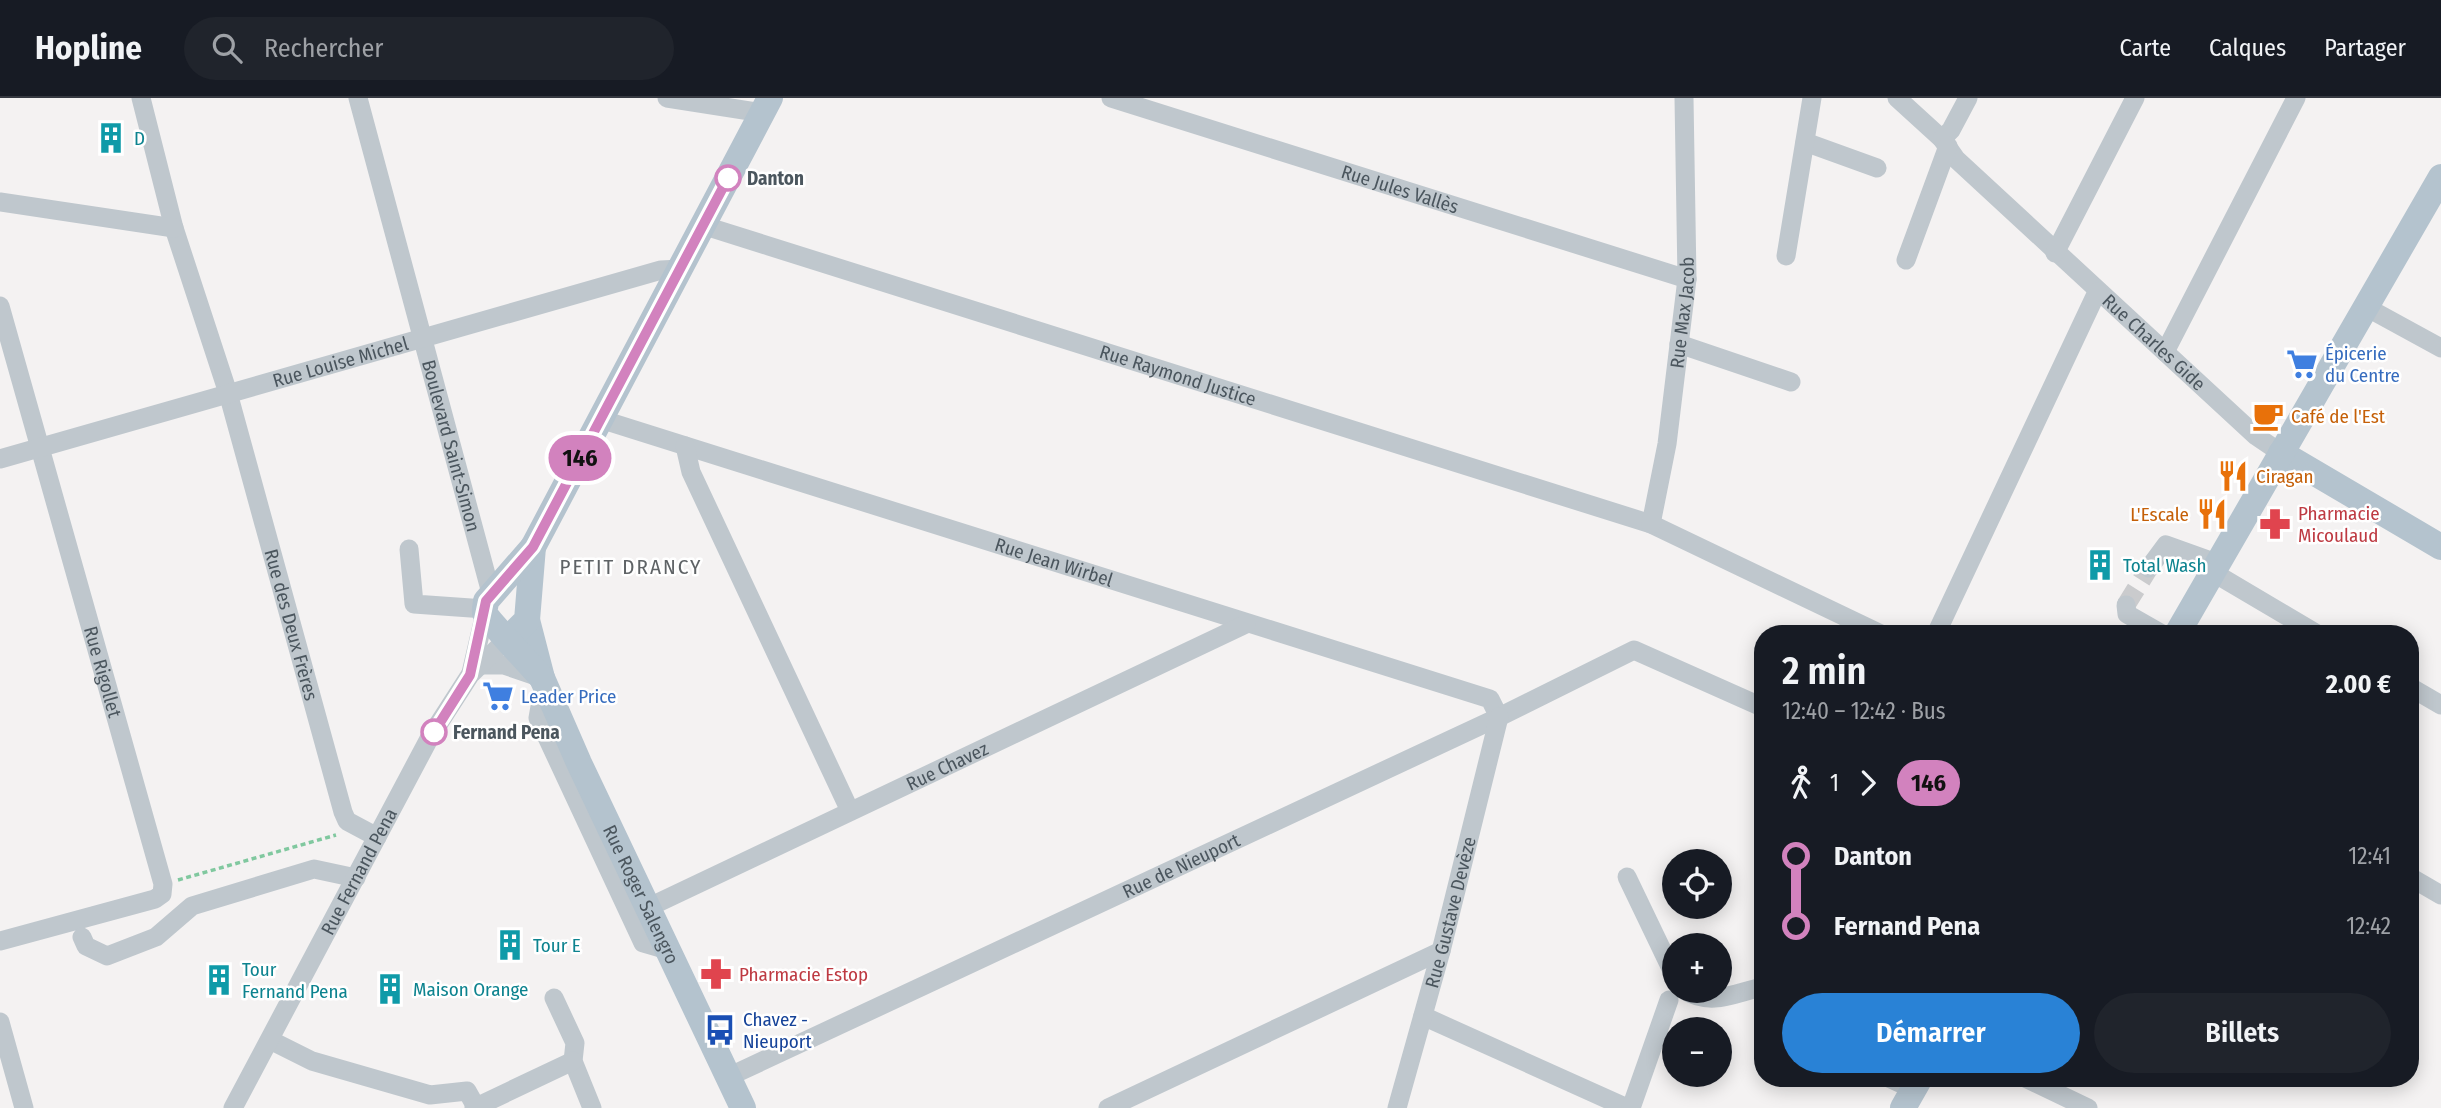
<!DOCTYPE html>
<html lang="fr">
<head>
<meta charset="utf-8">
<style>
  :root { --surface:#171b24; --page:#20242c; --text:#f1f3f6; --muted:#9ea1a6; --line:#363941; --accent:#2982d6 }
  body { margin:0; font-family:"Fira Sans Condensed",sans-serif; background:var(--page); color:var(--text); height:100vh; display:flex; flex-direction:column; font-size:26px; white-space:nowrap }
  * { box-sizing:border-box; margin:0 }
  p { font-size:23px; color:var(--muted) }
  .icon { flex:none; width:38px; height:38px; fill:none; stroke:currentColor; stroke-width:2; stroke-linecap:round; stroke-linejoin:round }
  .map { position:relative; flex:1; overflow:hidden }
  .side { position:absolute; left:1754px; top:527px; width:665px; height:462px; display:flex; flex-direction:column; background:var(--surface); border-radius:28px; box-shadow:0 4px 18px #0003 }
  .side>* { flex:none }
  .badge { padding:0 14px; border-radius:23px; font-size:24px; line-height:46px }
  .fabs { position:absolute; left:1662px; top:751px; display:grid; gap:14px }
  .fabs a { display:grid; place-items:center; width:70px; height:70px; border-radius:50%; background:var(--surface); box-shadow:0 4px 18px #0003; font-size:35px }
  .map>.badge { position:absolute; translate:-50% -50%; box-shadow:0 0 0 4px #fff }
  .legs { display:flex; align-items:center; gap:10px; height:77px; padding:0 28px; font-size:23px }
  .legs p { margin-inline-start:auto }
  .summary { display:flex; align-items:center; justify-content:space-between; height:119px; padding:0 28px }
  h1 { font-size:38px; font-weight:600; line-height:52px }
  .primary-button { display:flex; gap:14px; margin-top:auto; padding:14px 28px }
  .primary-button a { flex:1; height:80px; border-radius:42px; background:var(--accent); color:#fff; font-size:28px; font-weight:600; line-height:80px; text-align:center }
  .primary-button a+a { background:var(--page); color:var(--text) }
  ul { padding:0 28px; list-style:none }
  li { display:flex; align-items:center; gap:24px; height:70px; font-size:26px }
  li i { display:grid; place-items:center; width:10px; height:100%; margin:0 9px; background:currentColor }
  li i::after { content:''; width:18px; height:18px; margin:-9px; border:5px solid; border-radius:50%; background:var(--surface) }
  li p { margin-inline-start:auto }
  li:first-child i { background:linear-gradient(#0000 50%,currentColor 0) }
  li:last-child i { background:linear-gradient(currentColor 50%,#0000 0) }
  header { display:flex; align-items:center; gap:42px; box-sizing:border-box; height:98px; padding:0 35px; background:var(--surface); border-bottom:2px solid var(--line) }
  header strong { font-size:33px }
  nav { display:flex; gap:38px; margin-inline-start:auto; font-size:24px }
  .search { width:490px; height:63px; background:var(--page); display:flex; align-items:center; gap:18px; box-sizing:border-box; padding:0 24px; border-radius:38px; color:var(--muted); font-size:26px }
  .map>svg:first-child { display:block }
</style>
</head>
<body>
<header>
<strong>Hopline</strong>
<div class="search"><svg class="icon" aria-label="search" viewBox="0 0 24 24"><circle cx="10" cy="10" r="6"/><path d="M15 15l6 6"/></svg>Rechercher</div>
<nav><a>Carte</a><a>Calques</a><a>Partager</a></nav>
</header>
<div class="map">
<svg width="2441" height="1010" viewBox="0 0 2441 1010">
  <rect width="100%" height="100%" fill="#f4f2f2"/>
  <g fill="none" stroke-linecap="round" stroke-linejoin="round">
    <!-- minor-tunnel -->
    <path stroke="#cacbcd" stroke-width="19" stroke-dasharray="19 10" stroke-linecap="butt" d="M2126,507L2149,470"/>
    <!-- path -->
    <path stroke="#80c89f" stroke-width="3.5" stroke-dasharray="5 3.5" stroke-linecap="butt" d="M178,782L336,737"/>
    <!-- minor -->
    <g stroke="#bfc7cd" stroke-width="19">
      <path id="s1" d="M141,0L174,130L228,295L343,714L347,723L377,739"/>
      <path id="s2" d="M358,0L491,495"/>
      <path d="M667,0L763,15"/>
      <path id="s3" d="M1111,0L1687,181"/>
      <path id="s4" d="M1897,0L1942,41L1956,61L2256,338L2281,355"/>
      <path d="M1942,41L1951,32L1968,0"/>
      <path d="M1805,44L1877,70"/>
      <path d="M0,104L174,130"/>
      <path id="s5" d="M702,127L1651,426L1881,536"/>
      <path d="M2055,155L2135,0"/>
      <path d="M1786,158L1812,0"/>
      <path d="M1906,162L1948,48"/>
      <path id="s6" d="M0,208L163,786L162,796L155,801L0,843"/>
      <path d="M2366,209L2441,250"/>
      <path d="M1679,246L1791,284"/>
      <path d="M2165,254L2296,0"/>
      <path id="s7" d="M600,321L1490,601L1499,619"/>
      <path d="M685,348L691,374L850,713"/>
      <path id="s8" d="M0,361L661,172L680,171"/>
      <path id="s9" d="M1651,426L1667,346L1687,181L1684,0"/>
      <path d="M409,451L414,506L485,511"/>
      <path d="M2149,470L2166,447L2219,466"/>
      <path d="M2214,475L2317,536"/>
      <path d="M2126,507L2127,516L2162,536"/>
      <path d="M1936,536L2097,194"/>
      <path d="M480,567H504L536,578"/>
      <path d="M471,575L485,515"/>
      <path d="M544,586L538,620L643,845L667,852"/>
      <path d="M2410,589L2441,607"/>
      <path d="M1627,779L1675,879"/>
      <path d="M2410,779L2441,797"/>
      <path id="s10" d="M647,810L1246,526"/>
      <path d="M82,839L86,848L107,858L156,839L192,808L314,771L356,780"/>
      <path d="M1684,892C1711,909 1735,895 1762,889"/>
      <path d="M554,900L575,945L573,963L592,1010"/>
      <path d="M1423,918L1627,1010"/>
      <path d="M0,924L24,1010"/>
      <path d="M270,942L312,963L430,997L467,993L476,1009"/>
      <path id="s11" d="M728,979L1499,619L1634,552L1762,609"/>
      <path d="M1889,980L1913,991"/>
      <path d="M2025,980L2088,1010"/>
      <path id="s12" d="M233,1010L430,639L470,577L508,540"/>
      <path d="M474,1010L573,963"/>
      <path d="M1108,1010L1441,853"/>
      <path id="s13" d="M1397,1010L1441,853L1499,619"/>
      <path d="M1631,1010L1669,902"/>
    </g>
    <!-- major -->
    <g stroke="#b4c3ce" stroke-width="26">
      <path d="M2281,355L2441,449"/>
      <path id="s14" d="M527,522L542,580L579,665L743,1010"/>
      <path d="M515,534L527,522L533,449"/>
      <path d="M2177,536L2441,79"/>
      <path d="M542,580C534,571 487,521 485,515C484,511 486,507 486,503L533,449L770,0"/>
      <path d="M1903,1010L1920,980"/>
    </g>
  </g>
  <g fill="none" stroke-linecap="round" stroke-linejoin="round">
    <defs>
      <path id="line-1" d="M434,634L470,577L486,503L533,449L728,80"/>
    </defs>
    <!-- line-1 casing -->
    <use href="#line-1" stroke="#fff" stroke-width="16"/>
    <!-- line-1 -->
    <use href="#line-1" stroke="#d282be" stroke-width="10"/>
  </g>
  <!-- icons -->
  <defs>
    <symbol id="building-bare" viewBox="-9 -9 18 18"><path d="M-4-6H4V6H1V3H-1V6H-4ZM-2.5-4.3h1.7v1.8h-1.7ZM.8-4.3h1.7v1.8H.8ZM-2.5-1h1.7V.8h-1.7ZM.8-1h1.7V.8H.8Z" fill="#0f9aa8" stroke="#fff" stroke-width="2.5" paint-order="stroke"/></symbol>
    <symbol id="supermarket-bare" viewBox="-9 -9 18 18"><path d="M-6-5.5h2.5l.6 2H6L4.5 2H-2.5L-4.4-4H-6ZM-1.5 3.2a1.3 1.3 0 1 0 .1 0ZM3 3.2a1.3 1.3 0 1 0 .1 0Z" fill="#3f7fe0" stroke="#fff" stroke-width="2.5" paint-order="stroke"/></symbol>
    <symbol id="cafe-bare" viewBox="-9 -9 18 18"><path d="M-5.5-4.5H6V0H3Q3 3.5 0 3.5H-2.5Q-5.5 3.5-5.5 0ZM3-3.2v2h1.7v-2ZM-6 4.5H4V6H-6Z" fill="#e8710a" stroke="#fff" stroke-width="2.5" paint-order="stroke"/></symbol>
    <symbol id="restaurant-bare" viewBox="-9 -9 18 18"><path d="M-5-6h1v4h1v-4h1v4h1v-4h1v5L-1.5 .5V6h-2V.5L-5-1ZM5-6V6H3V1.5H1.5Q1.5-4 5-6Z" fill="#e8710a" stroke="#fff" stroke-width="2.5" paint-order="stroke"/></symbol>
    <symbol id="pharmacy-bare" viewBox="-9 -9 18 18"><path d="M-2-6h4v4h4v4h-4v4h-4v-4h-4v-4h4Z" fill="#e0444e" stroke="#fff" stroke-width="2.5" paint-order="stroke"/></symbol>
    <symbol id="bus-bare" viewBox="-9 -9 18 18"><path d="M-5-6H5V4H4V6H2V4H-2V6H-4V4H-5ZM-3.5-4V0h7V-4ZM-3.5 1.2v1.5H-2V1.2ZM2 1.2v1.5H3.5V1.2Z" fill="#1a4fb4" stroke="#fff" stroke-width="2.5" paint-order="stroke"/></symbol>
  </defs>
  <g fill-rule="evenodd">
    <use href="#building-bare" x="89" y="18" width="44" height="44"/>
    <use href="#supermarket-bare" x="2280" y="244" width="44" height="44"/>
    <use href="#cafe-bare" x="2246" y="296" width="44" height="44"/>
    <use href="#restaurant-bare" x="2211" y="356" width="44" height="44"/>
    <use href="#restaurant-bare" x="2190" y="394" width="44" height="44"/>
    <use href="#pharmacy-bare" x="2253" y="404" width="44" height="44"/>
    <use href="#building-bare" x="2078" y="445" width="44" height="44"/>
    <use href="#supermarket-bare" x="476" y="576" width="44" height="44"/>
    <use href="#building-bare" x="488" y="825" width="44" height="44"/>
    <use href="#pharmacy-bare" x="694" y="854" width="44" height="44"/>
    <use href="#building-bare" x="197" y="860" width="44" height="44"/>
    <use href="#building-bare" x="368" y="869" width="44" height="44"/>
    <use href="#bus-bare" x="698" y="910" width="44" height="44"/>
  </g>
  <!-- markers -->
  <g fill="#fff" stroke="#d282be" stroke-width="3.5">
    <circle cx="728" cy="80" r="12"/>
    <circle cx="434" cy="634" r="12"/>
  </g>
  <g text-anchor="middle" stroke-width="5" stroke-linejoin="round" paint-order="stroke">
    <!-- culture labels -->
    <g font-size="19" fill="#0d838f" stroke="#fff" text-anchor="start">
      <text x="134" y="47">D</text>
      <text x="2123" y="474">Total Wash</text>
      <text x="533" y="854">Tour E</text>
      <text x="242" y="878">Tour<tspan x="242" dy="22">Fernand Pena</tspan></text>
      <text x="413" y="898">Maison Orange</text>
    </g>
    <!-- stop labels -->
    <g font-size="19" font-weight="bold" fill="#4b565e" stroke="#fff" text-anchor="start">
      <text x="747" y="87">Danton</text>
      <text x="453" y="641">Fernand Pena</text>
    </g>
    <!-- street labels -->
    <g font-size="19" fill="#4b565e" stroke="#fff">
      <text dy="7" stroke="none"><textPath href="#s3" startOffset="303">Rue Jules Vallès</textPath></text>
      <text dy="7" stroke="none"><textPath href="#s9" startOffset="214">Rue Max Jacob</textPath></text>
      <text dy="7" stroke="none"><textPath href="#s4" startOffset="355">Rue Charles Gide</textPath></text>
      <text dy="7" stroke="none"><textPath href="#s8" startOffset="354">Rue Louise Michel</textPath></text>
      <text dy="7" stroke="none"><textPath href="#s5" startOffset="499">Rue Raymond Justice</textPath></text>
      <text dy="7" stroke="none"><textPath href="#s2" startOffset="360">Boulevard Saint-Simon</textPath></text>
      <text dy="7" stroke="none"><textPath href="#s7" startOffset="476">Rue Jean Wirbel</textPath></text>
      <text dy="7" stroke="none"><textPath href="#s1" startOffset="548">Rue des Deux Frères</textPath></text>
      <text dy="7" stroke="none"><textPath href="#s6" startOffset="380">Rue Rigollet</textPath></text>
      <text dy="7" stroke="none"><textPath href="#s10" startOffset="332">Rue Chavez</textPath></text>
      <text dy="7" stroke="none"><textPath href="#s11" startOffset="500">Rue de Nieuport</textPath></text>
      <text dy="7" stroke="none"><textPath href="#s12" startOffset="268">Rue Fernand Pena</textPath></text>
      <text dy="7" stroke="none"><textPath href="#s14" startOffset="298">Rue Roger Salengro</textPath></text>
      <text dy="7" stroke="none"><textPath href="#s13" startOffset="203">Rue Gustave Devèze</textPath></text>
    </g>
    <!-- shop labels -->
    <g font-size="19" fill="#366cbe" stroke="#fff" text-anchor="start">
      <text x="2325" y="262">Épicerie<tspan x="2325" dy="22">du Centre</tspan></text>
      <text x="521" y="605">Leader Price</text>
    </g>
    <!-- food labels -->
    <g font-size="19" fill="#c56008" stroke="#fff" text-anchor="start">
      <text x="2291" y="325">Café de l'Est</text>
      <text x="2256" y="385">Ciragan</text>
      <text x="2189" y="423" text-anchor="end">L'Escale</text>
    </g>
    <!-- health labels -->
    <g font-size="19" fill="#be3a42" stroke="#fff" text-anchor="start">
      <text x="2298" y="422">Pharmacie<tspan x="2298" dy="22">Micoulaud</tspan></text>
      <text x="739" y="883">Pharmacie Estop</text>
    </g>
    <!-- transit labels -->
    <g font-size="19" fill="#164399" stroke="#fff" text-anchor="start">
      <text x="743" y="928">Chavez -<tspan x="743" dy="22">Nieuport</tspan></text>
    </g>
    <!-- neighbourhood labels -->
    <g font-size="21" letter-spacing="2" fill="#5f6366" stroke="#fff">
      <text x="631" y="476">PETIT DRANCY</text>
    </g>
  </g>
</svg>
<div class="fabs">
<a><svg class="icon" aria-label="locate" viewBox="0 0 24 24"><circle cx="12" cy="12" r="6"/><path d="M12 2v4M12 18v4M2 12h4M18 12h4"/></svg></a>
<a>+</a>
<a>−</a>
</div>
<b class="badge" style="left:580px;top:360px;background:#d282be;color:#111">146</b>
<section class="side">
<div class="summary"><div><h1>2 min</h1><p>12:40 – 12:42 · Bus</p></div><b>2.00 €</b></div>
<div class="legs"><svg class="icon" aria-label="walk" viewBox="0 0 24 24"><circle cx="13" cy="4" r="2"/><path d="M13 8l-2 6 4 7M11 14l-3 7M7 12l3-4h3l4 4"/></svg>1<svg class="icon" aria-label="forward" viewBox="0 0 24 24"><path d="M9 5l7 7-7 7"/></svg><b class="badge" style="background:#d282be;color:#111">146</b></div>
<ul>
<li><i style="color:#d282be"></i><b>Danton</b><p>12:41</p></li>
<li><i style="color:#d282be"></i><b>Fernand Pena</b><p>12:42</p></li>
</ul>
<div class="primary-button"><a>Démarrer</a><a>Billets</a></div>
</section>
</div>
</body>
</html>
